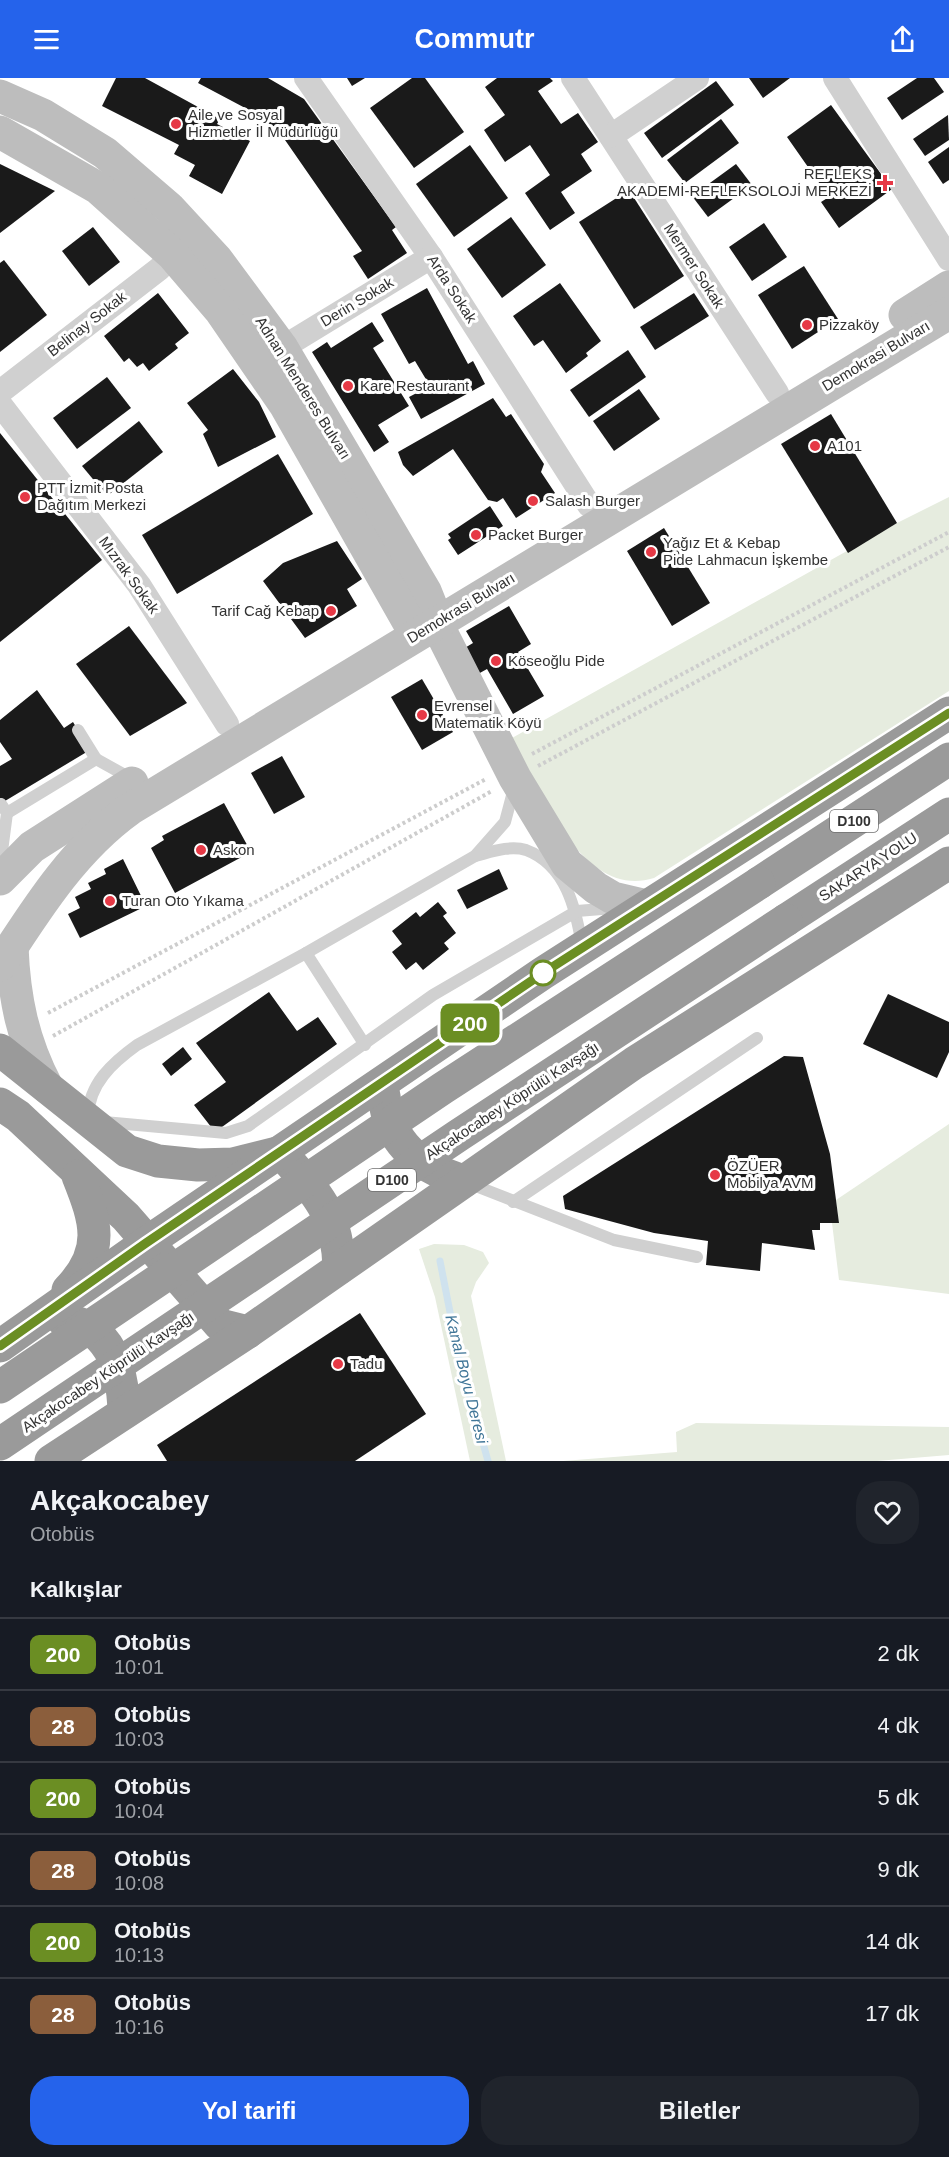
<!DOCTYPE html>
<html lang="tr">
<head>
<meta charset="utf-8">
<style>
  :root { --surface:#171b24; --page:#20242c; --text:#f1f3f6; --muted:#9ea1a6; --line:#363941; --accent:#2563eb }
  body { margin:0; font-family:Helvetica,sans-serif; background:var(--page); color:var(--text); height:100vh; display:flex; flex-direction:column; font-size:22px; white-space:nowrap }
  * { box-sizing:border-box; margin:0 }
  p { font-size:20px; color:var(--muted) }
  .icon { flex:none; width:33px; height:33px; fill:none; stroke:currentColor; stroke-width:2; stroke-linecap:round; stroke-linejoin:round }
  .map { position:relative; height:1383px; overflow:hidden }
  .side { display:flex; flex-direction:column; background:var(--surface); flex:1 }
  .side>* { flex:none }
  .badge { padding:0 12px; border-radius:9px; font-size:21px; line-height:39px }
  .map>.badge { position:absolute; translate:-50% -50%; box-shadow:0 0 0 3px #fff }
  h2 { padding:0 30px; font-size:22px; line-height:54px }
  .round { display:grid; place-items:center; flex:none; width:63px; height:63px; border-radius:24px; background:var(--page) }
  .head { display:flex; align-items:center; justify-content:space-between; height:102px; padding:0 30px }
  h1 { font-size:28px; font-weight:700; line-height:45px }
  .primary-button { display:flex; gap:12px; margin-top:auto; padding:12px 30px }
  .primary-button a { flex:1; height:69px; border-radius:24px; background:var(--accent); color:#fff; font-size:24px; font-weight:700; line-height:69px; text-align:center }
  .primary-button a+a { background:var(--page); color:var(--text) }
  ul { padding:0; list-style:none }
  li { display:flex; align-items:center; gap:18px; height:72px; padding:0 30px; border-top:2px solid var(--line) }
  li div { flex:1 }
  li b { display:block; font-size:22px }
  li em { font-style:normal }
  li .badge { min-width:66px; font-weight:700; text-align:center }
  header { display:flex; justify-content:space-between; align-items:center; height:78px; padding:0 30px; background:var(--accent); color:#fff; font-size:27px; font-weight:700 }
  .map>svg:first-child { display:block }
</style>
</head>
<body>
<header><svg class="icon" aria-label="menu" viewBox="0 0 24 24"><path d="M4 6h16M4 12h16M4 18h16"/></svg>Commutr<svg class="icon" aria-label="share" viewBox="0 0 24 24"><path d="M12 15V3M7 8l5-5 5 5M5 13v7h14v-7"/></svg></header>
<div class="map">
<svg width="949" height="1383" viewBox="0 0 949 1383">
  <rect width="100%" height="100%" fill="#fff"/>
  <!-- green -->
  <g fill="#e6ecdf">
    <path d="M949,419V613L654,800C582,823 539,710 512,660L897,445Z"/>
    <path d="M949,1046V1216L839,1202L832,1145H839L836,1122Z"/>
    <path d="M434,1166L464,1167L483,1174L489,1185L476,1204L471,1218L506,1383H470L435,1219L419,1171Z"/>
    <path d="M696,1345L949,1349V1377L877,1383H563L677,1374L676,1354Z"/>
  </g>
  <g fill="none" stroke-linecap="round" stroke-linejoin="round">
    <!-- stream -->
    <path stroke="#cfe2ee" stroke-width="7" d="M440,1183L459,1280L488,1383"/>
  </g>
  <!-- building -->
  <g fill="#1a1a1a">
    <path d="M116,0H145L220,41L217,46L250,63L222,116L189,98L195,87L174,76L179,67L102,28Z"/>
    <path d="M201,0H268L304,21L396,149L392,152L407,175L368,201L353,178L362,173L276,49L260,43L262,39L198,5Z"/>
    <path d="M347,0H365L352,8Z"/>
    <path d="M412,0H425L464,54L414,90L370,30Z"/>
    <path d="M497,0H550L553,3L538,13L561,46L578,35L598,64L581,76L592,93L561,114L575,135L550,152L525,115L550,97L530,67L505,84L484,52L505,37L485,9Z"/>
    <path d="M749,0H790L763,20Z"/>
    <path d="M917,0H934L944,14L902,42L887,20Z"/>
    <path d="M716,3L734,27L662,80L644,55Z"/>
    <path d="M831,27L892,111L839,150L821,124L829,119L787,59Z"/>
    <path d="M948,37L949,62L925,78L913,61Z"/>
    <path d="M721,41L739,65L685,105L667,82Z"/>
    <path d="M470,67L508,120L454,159L416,106Z"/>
    <path d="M949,69V102L943,106L928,84Z"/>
    <path d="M0,86L55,113L0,155Z"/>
    <path d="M736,86L752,107L708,139L692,118Z"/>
    <path d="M629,112L684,198L634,231L579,144Z"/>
    <path d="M511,139L546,187L502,220L467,171Z"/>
    <path d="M764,145L787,179L752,203L729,169Z"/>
    <path d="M93,149L120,184L89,208L62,173Z"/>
    <path d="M4,182L47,237L0,274V185Z"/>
    <path d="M804,188L838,241L792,271L758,217Z"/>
    <path d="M560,205L601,263L586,275L588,278L566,295L543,262L534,268L513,238Z"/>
    <path d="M427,210L468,286L473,283L485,306L421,341L409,319L430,308L415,283L409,286L381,236Z"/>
    <path d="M158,215L189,255L175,266L178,270L149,293L143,285L137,289L129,280L124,284L104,258Z"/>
    <path d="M694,215L709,238L655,272L640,249Z"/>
    <path d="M372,244L384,263L373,270L409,328L378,347L389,364L374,374L312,274L327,264L331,270Z"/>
    <path d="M628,272L646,299L589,339L570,312Z"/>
    <path d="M233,291L259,324L276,359L218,389L203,356L208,352L187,325Z"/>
    <path d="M107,299L131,330L77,371L53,340Z"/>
    <path d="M639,311L660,341L614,373L593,343Z"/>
    <path d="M493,320L506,339L511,336L544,386L541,394L555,415L516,440L503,420L497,424L488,422L453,371L413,398L403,387L398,374Z"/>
    <path d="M831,336L897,445L848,475L781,366Z"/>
    <path d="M139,343L163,374L107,418L82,388Z"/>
    <path d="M0,355L102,482L0,564Z"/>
    <path d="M278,376L313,436L177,516L142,457Z"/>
    <path d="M490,428L503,448L458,477L448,462L451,460L448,456Z"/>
    <path d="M664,450L710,525L672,548L627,473Z"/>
    <path d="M337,463L362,501L347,511L357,528L305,560L263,503L283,485Z"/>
    <path d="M509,528L531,566L518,574L544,618L513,636L487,591L478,596L463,571L473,565L466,553Z"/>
    <path d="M129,548L187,625L130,658L76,586Z"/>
    <path d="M422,601L453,654L422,672L391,619Z"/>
    <path d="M37,612L64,650L73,644L90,672L0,726V688L12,681L0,664V642Z"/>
    <path d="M282,678L305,719L274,736L251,695Z"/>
    <path d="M224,725L251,774L175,815L151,770L164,762L162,758Z"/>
    <path d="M123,781L146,828L80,860L68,836L80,830L75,819L91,811L88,805L106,796L104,791Z"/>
    <path d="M499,791L508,811L467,831L457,812Z"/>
    <path d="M438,824L447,835L443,838L456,855L444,865L449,871L423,892L416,884L406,892L392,874L402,866L392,853L416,834L420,839Z"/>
    <path d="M269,914L297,953L318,939L337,966L215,1054L194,1027L226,1004L196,965Z"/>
    <path d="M888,916L949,944V974L937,1000L863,966Z"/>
    <path d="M183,969L192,981L171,998L162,986Z"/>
    <path d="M784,978L803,979L830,1076L839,1145H820V1152H812L815,1172L762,1165L760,1193L706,1187L708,1163L654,1155L565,1131L563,1118Z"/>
    <path d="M360,1235L426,1336L355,1383H167L157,1367Z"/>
  </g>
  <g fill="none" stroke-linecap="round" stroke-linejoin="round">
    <!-- path -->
    <g stroke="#cdcdcd" stroke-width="4" stroke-dasharray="3 3" stroke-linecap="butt">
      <path d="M532,676L949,454"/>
      <path d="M538,688L949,469"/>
      <path d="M48,935L486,701"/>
      <path d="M53,958L492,713"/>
    </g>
    <!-- lane -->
    <g stroke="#d0d0d0" stroke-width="12">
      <path d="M78,652L96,681"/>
      <path d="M7,735L96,681L132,701"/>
      <path d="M475,778C491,774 510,767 526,772C566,787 576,831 582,868"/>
      <path d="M1,781L7,735L1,726"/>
      <path d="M306,875L365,967"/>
      <path d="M88,1038C89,1006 112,985 137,967L306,875L475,778L505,744L514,710"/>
      <path d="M104,1044L226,1055L248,1048L433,917L577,833L614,830"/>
      <path d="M468,1105L614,1162L697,1179"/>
      <path d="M513,1124L757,960"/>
    </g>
    <!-- street -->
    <g stroke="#d0d0d0" stroke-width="24">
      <path d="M306,0L431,179L589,427"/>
      <path d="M573,0L777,315"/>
      <path d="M835,0L949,181"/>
      <path d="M611,58L697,0"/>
      <path d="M282,270L431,179"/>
      <path d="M0,314L159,191L173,177"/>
      <path d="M0,326L139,507L227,646"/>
    </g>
    <!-- secondary -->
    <g stroke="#bdbdbd" stroke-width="33">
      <path d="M0,18L43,37L105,75L169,130L217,182L282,270L425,513L443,558L515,700L567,786L596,810L613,820L647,828"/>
      <path d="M0,54L98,110L173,177L220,232L286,328L416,557"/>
      <path d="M905,237L949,209"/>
      <path d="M0,801L32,769L132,705"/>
      <path d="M12,869C14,920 23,964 47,1009"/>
      <path d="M0,887C37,830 74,771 130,731L949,235"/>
    </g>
    <!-- highway -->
    <g stroke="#9a9a9a" stroke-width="33">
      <path d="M759,805L949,681"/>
      <path d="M786,842L949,736"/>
      <path d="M0,972L127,1073L158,1083L198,1087L233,1086L281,1074C315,1115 338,1134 339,1190"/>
      <path d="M384,1018C389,1065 420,1090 464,1103"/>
      <path d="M0,1026L18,1038L126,1139L220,1247L248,1254"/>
      <path d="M68,1212C106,1173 96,1143 78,1098"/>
      <path d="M63,1242C111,1247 123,1293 124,1334"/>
      <path d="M0,1268L146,1165L543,895L949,635"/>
      <path d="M51,1383L248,1254L634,985L949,785"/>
    </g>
    <!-- highway-bridge -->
    <g stroke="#9a9a9a" stroke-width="33">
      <path d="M0,1309L443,1010L759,805"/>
      <path d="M0,1366L459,1057L786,842"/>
    </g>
  </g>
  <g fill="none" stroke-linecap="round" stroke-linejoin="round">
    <defs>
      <path id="line" d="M0,1268L146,1165L543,895L949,635"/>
    </defs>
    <!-- line casing -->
    <use href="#line" stroke="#fff" stroke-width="14"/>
    <!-- line -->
    <use href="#line" stroke="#6b8e23" stroke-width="9"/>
  </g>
  <!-- markers -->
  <g fill="#e63946" stroke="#fff" stroke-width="2">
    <circle cx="176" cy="46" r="6"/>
    <path d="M882 96h6v6h6v6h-6v6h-6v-6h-6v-6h6z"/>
    <circle cx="807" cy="247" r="6"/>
    <circle cx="348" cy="308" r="6"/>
    <circle cx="815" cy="368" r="6"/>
    <circle cx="25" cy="419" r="6"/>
    <circle cx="533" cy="423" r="6"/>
    <circle cx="476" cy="457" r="6"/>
    <circle cx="651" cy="474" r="6"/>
    <circle cx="331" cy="533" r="6"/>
    <circle cx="496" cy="583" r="6"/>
    <circle cx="422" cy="637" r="6"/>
    <circle cx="201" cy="772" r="6"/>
    <circle cx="110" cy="823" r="6"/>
    <circle cx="715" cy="1097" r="6"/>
    <circle cx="338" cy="1286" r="6"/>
  </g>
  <circle fill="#fff" stroke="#6b8e23" stroke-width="3" cx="543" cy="895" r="12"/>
  <g text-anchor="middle" stroke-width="6" stroke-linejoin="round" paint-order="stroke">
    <!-- shield labels -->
    <g fill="#fff" stroke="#707070" stroke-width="1.5">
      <rect x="830" y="732" width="48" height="22" rx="4.5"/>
      <rect x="368" y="1091" width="48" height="22" rx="4.5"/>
    </g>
    <g font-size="14" font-weight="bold" fill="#333">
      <text x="854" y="748">D100</text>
      <text x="392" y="1107">D100</text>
    </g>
    <!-- poi labels -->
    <g font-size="15" fill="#333" stroke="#fff" text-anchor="start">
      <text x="188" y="42">Aile ve Sosyal<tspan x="188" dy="17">Hizmetler İl Müdürlüğü</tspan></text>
      <text x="872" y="101" text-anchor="end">REFLEKS<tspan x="872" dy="17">AKADEMİ-REFLEKSOLOJİ MERKEZİ</tspan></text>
      <text x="819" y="252">Pizzaköy</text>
      <text x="360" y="313">Kare Restaurant</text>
      <text x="827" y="373">A101</text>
      <text x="37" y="415">PTT İzmit Posta<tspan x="37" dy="17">Dağıtım Merkezi</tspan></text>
      <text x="545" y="428">Salash Burger</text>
      <text x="488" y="462">Packet Burger</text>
      <text x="663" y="470">Yağız Et &amp; Kebap<tspan x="663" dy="17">Pide Lahmacun İşkembe</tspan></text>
      <text x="319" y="538" text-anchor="end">Tarif Cağ Kebap</text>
      <text x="508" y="588">Köseoğlu Pide</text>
      <text x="434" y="633">Evrensel<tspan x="434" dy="17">Matematik Köyü</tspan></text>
      <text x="213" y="777">Askon</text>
      <text x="122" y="828">Turan Oto Yıkama</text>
      <text x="727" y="1093">ÖZÜER<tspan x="727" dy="17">Mobilya AVM</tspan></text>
      <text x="350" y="1291">Tadu</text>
    </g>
    <!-- street labels -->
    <g font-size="15" fill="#333" stroke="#fff">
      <text transform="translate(694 188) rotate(57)" y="5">Mermer Sokak</text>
      <text transform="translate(452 211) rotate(57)" y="5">Arda Sokak</text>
      <text transform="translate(357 224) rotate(-31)" y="5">Derin Sokak</text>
      <text transform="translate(87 246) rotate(-38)" y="5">Belinay Sokak</text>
      <text transform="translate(876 278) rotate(-31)" y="5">Demokrasi Bulvarı</text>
      <text transform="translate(303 310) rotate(58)" y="5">Adnan Menderes Bulvarı</text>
      <text transform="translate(129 497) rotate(54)" y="5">Mızrak Sokak</text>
      <text transform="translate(461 530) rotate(-31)" y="5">Demokrasi Bulvarı</text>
      <text transform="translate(868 789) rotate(-33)" y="5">SAKARYA YOLU</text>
      <text transform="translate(512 1023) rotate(-33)" y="5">Akçakocabey Köprülü Kavşağı</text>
      <text transform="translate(108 1294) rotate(-34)" y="5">Akçakocabey Köprülü Kavşağı</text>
    </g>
    <!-- water labels -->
    <g font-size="16" font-style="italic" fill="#3f7597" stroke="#fff">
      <text transform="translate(467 1301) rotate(76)" y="6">Kanal Boyu Deresi</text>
    </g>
  </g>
</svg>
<b class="badge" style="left:470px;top:945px;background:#6b8e23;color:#fff">200</b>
</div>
<section class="side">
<div class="head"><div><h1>Akçakocabey</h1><p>Otobüs</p></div><a class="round"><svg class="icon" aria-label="heart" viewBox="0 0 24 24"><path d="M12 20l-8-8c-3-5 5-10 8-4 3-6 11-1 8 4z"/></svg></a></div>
<h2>Kalkışlar</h2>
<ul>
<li><span class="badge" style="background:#6b8e23;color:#fff">200</span><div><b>Otobüs</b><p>10:01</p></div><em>2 dk</em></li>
<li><span class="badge" style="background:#8b5e3c;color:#fff">28</span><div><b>Otobüs</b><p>10:03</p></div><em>4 dk</em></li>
<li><span class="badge" style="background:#6b8e23;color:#fff">200</span><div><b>Otobüs</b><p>10:04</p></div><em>5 dk</em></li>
<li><span class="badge" style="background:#8b5e3c;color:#fff">28</span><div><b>Otobüs</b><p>10:08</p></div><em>9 dk</em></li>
<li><span class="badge" style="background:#6b8e23;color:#fff">200</span><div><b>Otobüs</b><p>10:13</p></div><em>14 dk</em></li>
<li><span class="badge" style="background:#8b5e3c;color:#fff">28</span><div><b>Otobüs</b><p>10:16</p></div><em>17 dk</em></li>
</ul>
<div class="primary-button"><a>Yol tarifi</a><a>Biletler</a></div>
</section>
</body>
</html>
